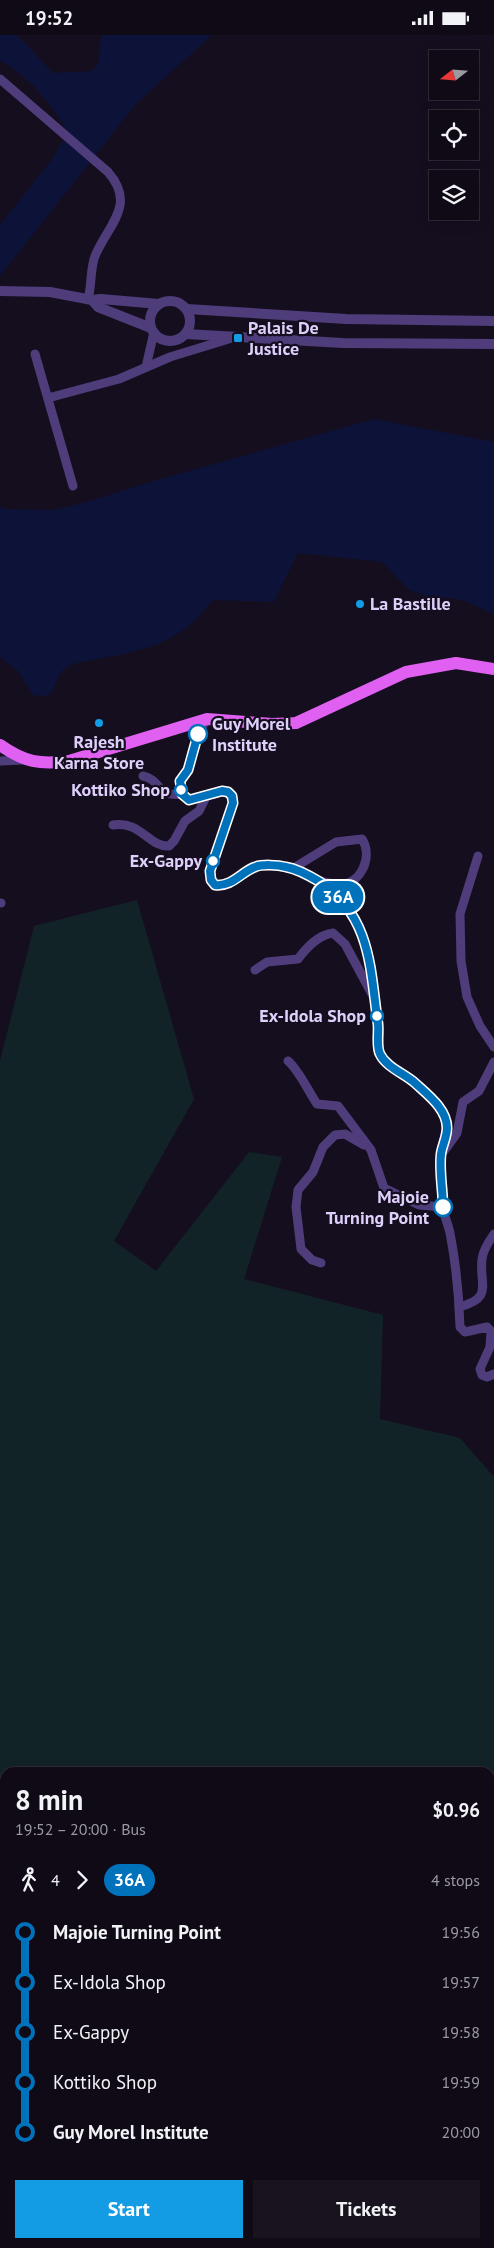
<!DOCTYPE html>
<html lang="en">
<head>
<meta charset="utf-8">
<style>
  :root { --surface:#100a17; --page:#191320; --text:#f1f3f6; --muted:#9c9aa1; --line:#302b36; --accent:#139be4 }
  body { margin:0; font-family:"PT Sans",sans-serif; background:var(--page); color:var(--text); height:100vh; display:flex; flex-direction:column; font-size:19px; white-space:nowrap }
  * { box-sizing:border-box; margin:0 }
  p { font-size:16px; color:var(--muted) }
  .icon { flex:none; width:28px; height:28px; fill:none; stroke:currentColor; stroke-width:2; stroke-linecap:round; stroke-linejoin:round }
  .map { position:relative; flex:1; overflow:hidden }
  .side { position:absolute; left:0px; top:1732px; width:495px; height:481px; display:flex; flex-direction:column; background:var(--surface); border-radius:15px 15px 0 0; box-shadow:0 2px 12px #0003,0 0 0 1px var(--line) }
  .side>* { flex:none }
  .badge { padding:0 10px; border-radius:16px; font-size:18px; line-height:32px }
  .needle { width:32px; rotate:253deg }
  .controls { position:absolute; left:429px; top:15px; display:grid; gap:10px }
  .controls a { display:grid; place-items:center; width:50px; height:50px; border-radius:0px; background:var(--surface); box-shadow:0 2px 12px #0003,0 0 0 1px var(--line); font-size:25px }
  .map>.badge { position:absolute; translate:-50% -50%; box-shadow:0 0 0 2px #fff }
  .legs { display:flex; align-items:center; gap:8px; height:55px; padding:0 15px; font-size:16px }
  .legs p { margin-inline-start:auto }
  .headline { display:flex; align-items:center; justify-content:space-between; height:85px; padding:0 15px }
  h1 { font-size:28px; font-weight:700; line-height:38px }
  .cta { display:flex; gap:10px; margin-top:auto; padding:10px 15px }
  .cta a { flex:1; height:58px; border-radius:0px; background:var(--accent); color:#fff; font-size:20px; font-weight:700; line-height:58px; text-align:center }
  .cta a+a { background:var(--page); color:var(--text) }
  ul { padding:0 15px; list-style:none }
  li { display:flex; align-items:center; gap:18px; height:50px; font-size:19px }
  li i { display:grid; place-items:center; width:8px; height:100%; margin:0 6px; background:currentColor }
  li i::after { content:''; width:12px; height:12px; margin:-6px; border:4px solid; border-radius:50%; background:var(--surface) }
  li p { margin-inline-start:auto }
  li:first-child i { background:linear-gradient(#0000 50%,currentColor 0) }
  li:last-child i { background:linear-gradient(currentColor 50%,#0000 0) }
  .status { display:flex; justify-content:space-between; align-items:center; height:35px; padding:0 25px; background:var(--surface); direction:ltr }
  .status svg { height:14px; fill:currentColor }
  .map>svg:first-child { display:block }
</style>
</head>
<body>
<div class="status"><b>19:52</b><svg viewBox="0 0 49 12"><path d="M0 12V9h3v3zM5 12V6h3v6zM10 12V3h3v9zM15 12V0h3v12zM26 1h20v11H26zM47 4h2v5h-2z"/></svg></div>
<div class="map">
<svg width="494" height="2213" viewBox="0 0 494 2213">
  <rect width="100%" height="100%" fill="#150e1f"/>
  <!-- green -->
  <path fill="#122328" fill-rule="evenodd" d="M137,865L194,1064L114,1206L156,1236L249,1117L282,1122L244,1244L383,1280L380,1384L460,1403L494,1442V2112L492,2114L494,2133V2213H0V1026L34,891ZM5,1738H490V2209H5Z"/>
  <!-- water -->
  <g fill="#0d1239">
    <path d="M0,0H17L53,38L92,36L98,29L101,0H212L136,69L0,241V190L52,124L68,96C49,68 31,42 0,26Z"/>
    <path d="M374,384L494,407V579L462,565L449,563H430L408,554L382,527L298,518L274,567L213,565C205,574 196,585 186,593C154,617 115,620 77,628C71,630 63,633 60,639C52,653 55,665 33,660L18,636L0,622V471L4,474L53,475L87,467L150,447Z"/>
  </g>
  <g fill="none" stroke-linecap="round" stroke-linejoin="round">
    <!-- minor -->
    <g stroke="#4e3d7a" stroke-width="9">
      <path d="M0,44L108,137C137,170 108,190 95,221C90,234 92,250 88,264"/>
      <path d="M35,319L73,451"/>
      <path d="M146,332L154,297"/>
      <path d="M48,363L119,344L170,322L232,303"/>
      <path d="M207,684L198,699L188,735L181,746L182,759L189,765L222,757H228L232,761L233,768L210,836L211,845L215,850C231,851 241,838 255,832C266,827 292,833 303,838C370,868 371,932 379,995C380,1002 378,1010 379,1017C382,1029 401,1036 410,1043C422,1053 437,1065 443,1079C450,1094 442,1105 441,1120C440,1132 441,1160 443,1172C444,1181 448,1189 450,1198C456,1229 459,1260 460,1292L465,1297L487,1292L491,1296L490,1312L480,1334L482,1340L487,1342L494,1339"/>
      <path d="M0,726L24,725"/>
      <path d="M143,741C162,745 157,763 182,759"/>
      <path d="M113,790C140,785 150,813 169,811L174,806L185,786L199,776L207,760"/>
      <path d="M478,821L460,879L461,926L467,962L480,991L494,1012"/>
      <path d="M292,834L336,807L362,804C373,821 362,848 340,850C334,850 326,847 320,846"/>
      <path d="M0,868H1"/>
      <path d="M255,935L267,927L298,924C307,912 318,900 333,898L345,909L373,961"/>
      <path d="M288,1026C298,1034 309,1057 317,1069L338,1071L371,1115L384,1153L419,1170L443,1172"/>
      <path d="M444,1116L457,1098L463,1067L479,1056L494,1027"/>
      <path d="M321,1228L312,1225L301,1214L296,1172L298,1155L313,1137L323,1112L335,1100L345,1099L364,1110"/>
      <path d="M459,1272C494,1263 479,1250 482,1224C483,1215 489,1206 494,1199"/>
    </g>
    <!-- tertiary -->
    <g stroke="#4e3d7a" stroke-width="10">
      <path d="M0,256L50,257L92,265L101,264L159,269"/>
      <path d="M92,265L98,272L151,293"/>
      <circle cx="170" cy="286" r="20"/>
      <path d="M187,274L346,284L494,286"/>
      <path d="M186,299L343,308L494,309"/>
    </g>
    <!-- primary -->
    <path stroke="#e060f2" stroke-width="12" d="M0,710C24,727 40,730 69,726L207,684L272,689L296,688L406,637L456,628L494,634"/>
  </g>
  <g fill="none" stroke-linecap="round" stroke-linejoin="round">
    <defs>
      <path id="line-1" d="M198,699L188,735L180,746L182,759L189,765L222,756L228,757L232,761L233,768L210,836L211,845L215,850C232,852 241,837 255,832C262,829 278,830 286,832C298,834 310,841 320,847C372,882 370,935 378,989C379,998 376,1011 380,1019C386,1032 405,1039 415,1048C428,1060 447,1074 447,1093C447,1102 442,1111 441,1119C439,1136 443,1155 443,1172"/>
    </defs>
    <!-- line-1 casing -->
    <use href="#line-1" stroke="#fff" stroke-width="11"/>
    <!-- line-1 -->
    <use href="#line-1" stroke="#0072bc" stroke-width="8"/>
  </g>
  <!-- markers -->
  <g fill="#139be4" stroke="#150e1f" stroke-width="2">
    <rect x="233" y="298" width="10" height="10" rx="2.5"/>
    <circle cx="360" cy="569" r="5"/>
    <circle cx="99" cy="688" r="5"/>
  </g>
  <g fill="#fff" stroke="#0072bc" stroke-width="2.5">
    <circle cx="198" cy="699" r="9"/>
    <circle cx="181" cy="755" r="6"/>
    <circle cx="213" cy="826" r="6"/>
    <circle cx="377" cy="981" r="6"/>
    <circle cx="443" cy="1172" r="9"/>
  </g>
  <g text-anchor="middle" stroke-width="4.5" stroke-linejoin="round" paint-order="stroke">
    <!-- poi labels -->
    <g font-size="18" font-weight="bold" fill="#dfd0fb" stroke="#150e1f" text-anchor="start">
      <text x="248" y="299">Palais De<tspan x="248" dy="21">Justice</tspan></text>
      <text x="370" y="575">La Bastille</text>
      <text x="99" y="713" text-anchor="middle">Rajesh<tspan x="99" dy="21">Karna Store</tspan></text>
    </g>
    <!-- stop labels -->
    <g font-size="18" font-weight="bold" fill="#dfd0fb" stroke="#150e1f" text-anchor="end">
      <text x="212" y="695" text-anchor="start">Guy Morel<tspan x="212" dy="21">Institute</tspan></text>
      <text x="170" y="761">Kottiko Shop</text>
      <text x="202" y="832">Ex-Gappy</text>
      <text x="366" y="987">Ex-Idola Shop</text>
      <text x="429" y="1168">Majoie<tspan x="429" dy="21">Turning Point</tspan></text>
    </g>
  </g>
</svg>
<div class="controls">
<a><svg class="needle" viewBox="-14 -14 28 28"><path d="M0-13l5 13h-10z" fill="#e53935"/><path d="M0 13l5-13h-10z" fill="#9c9aa1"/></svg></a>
<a><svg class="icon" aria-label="locate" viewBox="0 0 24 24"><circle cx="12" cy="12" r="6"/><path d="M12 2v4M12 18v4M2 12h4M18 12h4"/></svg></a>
<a><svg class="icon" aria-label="layers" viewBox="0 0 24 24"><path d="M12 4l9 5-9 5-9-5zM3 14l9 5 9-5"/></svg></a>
</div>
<b class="badge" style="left:338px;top:862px;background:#0072bc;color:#fff">36A</b>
<section class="side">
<div class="headline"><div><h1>8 min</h1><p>19:52 – 20:00 · Bus</p></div><b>$0.96</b></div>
<div class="legs"><svg class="icon" aria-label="walk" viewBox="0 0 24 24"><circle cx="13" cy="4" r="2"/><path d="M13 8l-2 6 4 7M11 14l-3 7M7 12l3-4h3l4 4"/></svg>4<svg class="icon" aria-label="forward" viewBox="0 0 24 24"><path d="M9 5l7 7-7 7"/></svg><b class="badge" style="background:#0072bc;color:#fff">36A</b><p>4 stops</p></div>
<ul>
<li><i style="color:#0072bc"></i><b>Majoie Turning Point</b><p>19:56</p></li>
<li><i style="color:#0072bc"></i><span>Ex-Idola Shop</span><p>19:57</p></li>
<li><i style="color:#0072bc"></i><span>Ex-Gappy</span><p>19:58</p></li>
<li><i style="color:#0072bc"></i><span>Kottiko Shop</span><p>19:59</p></li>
<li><i style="color:#0072bc"></i><b>Guy Morel Institute</b><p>20:00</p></li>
</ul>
<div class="cta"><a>Start</a><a>Tickets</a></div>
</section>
</div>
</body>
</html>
